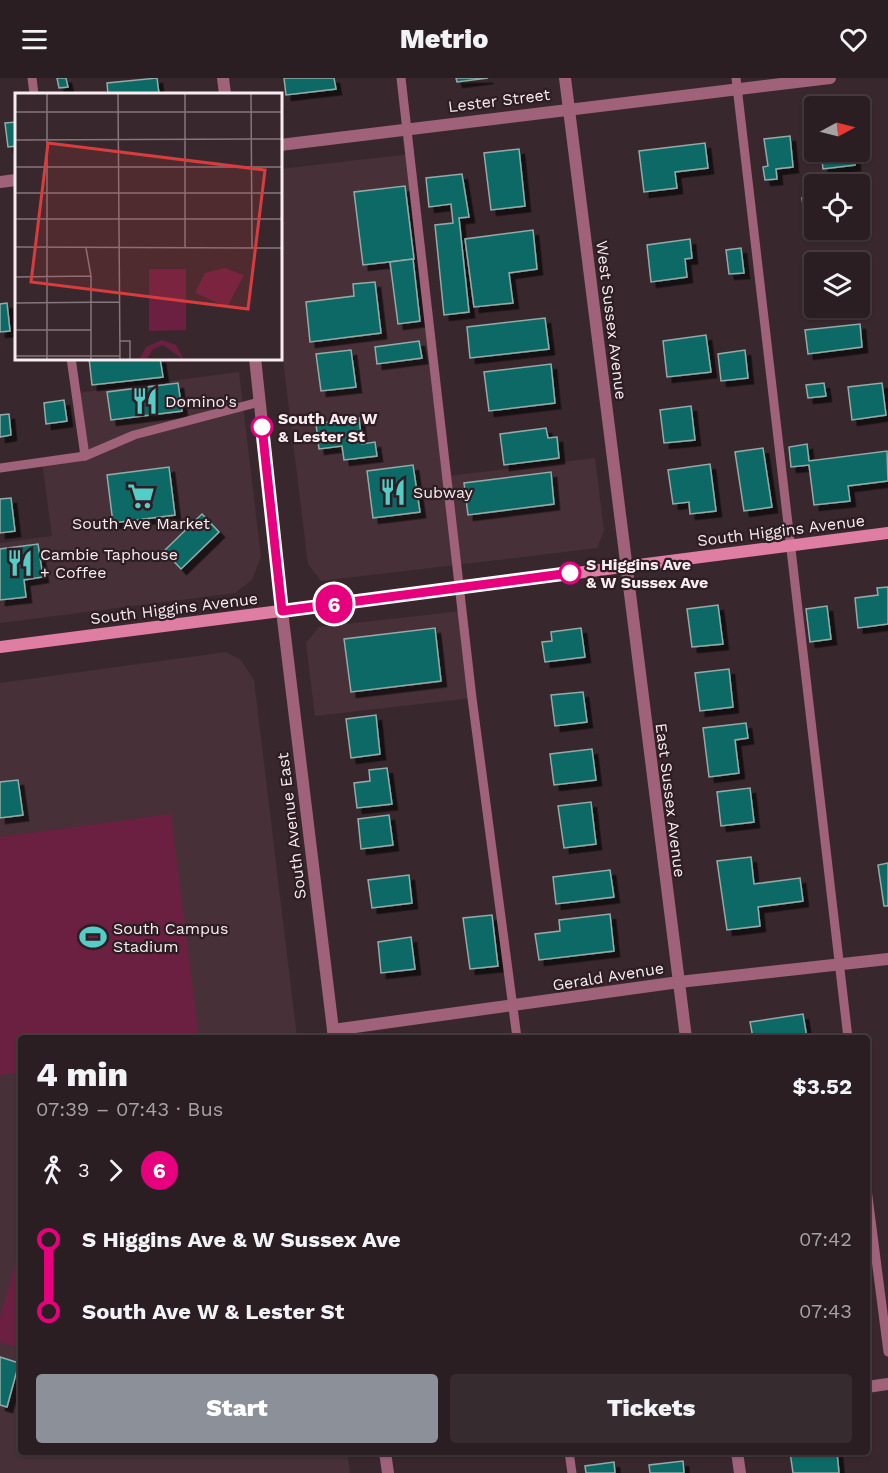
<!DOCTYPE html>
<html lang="en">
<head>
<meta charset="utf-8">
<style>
  :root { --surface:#2a1e22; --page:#362b2f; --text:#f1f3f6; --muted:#a5a2a5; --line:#463c40; --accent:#8c9099 }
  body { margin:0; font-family:"Work Sans",sans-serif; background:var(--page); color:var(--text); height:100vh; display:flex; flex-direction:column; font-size:22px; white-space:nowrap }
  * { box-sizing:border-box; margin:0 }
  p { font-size:20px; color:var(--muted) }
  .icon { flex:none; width:33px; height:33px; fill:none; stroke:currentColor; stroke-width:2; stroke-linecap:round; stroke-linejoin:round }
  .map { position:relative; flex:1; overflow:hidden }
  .side { position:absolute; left:18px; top:957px; width:852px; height:420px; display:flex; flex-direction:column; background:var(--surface); border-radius:6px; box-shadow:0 2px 4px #0004,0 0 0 2px var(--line) }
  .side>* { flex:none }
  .badge { padding:0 12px; border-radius:20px; font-size:21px; line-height:39px }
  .needle { width:39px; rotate:83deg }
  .fabs { position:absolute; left:804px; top:18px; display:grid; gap:12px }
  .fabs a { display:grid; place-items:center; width:66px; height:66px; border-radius:6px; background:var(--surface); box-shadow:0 2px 4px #0004,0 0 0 2px var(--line); font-size:30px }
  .map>.badge { position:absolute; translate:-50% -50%; box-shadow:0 0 0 3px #fff }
  .legs { display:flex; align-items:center; gap:9px; height:66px; padding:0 18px; font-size:20px }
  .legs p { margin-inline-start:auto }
  .summary { display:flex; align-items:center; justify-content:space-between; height:102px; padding:0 18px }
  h1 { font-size:33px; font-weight:800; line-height:45px }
  .cta { display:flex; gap:12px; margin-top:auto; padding:12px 18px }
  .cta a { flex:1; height:69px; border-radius:6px; background:var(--accent); color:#fff; font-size:24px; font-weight:800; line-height:69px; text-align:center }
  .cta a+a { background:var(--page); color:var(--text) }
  ul { padding:0 18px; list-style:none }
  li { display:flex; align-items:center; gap:21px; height:72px; font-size:22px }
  li i { display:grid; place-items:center; width:9px; height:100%; margin:0 8px; background:currentColor }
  li i::after { content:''; width:15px; height:15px; margin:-8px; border:4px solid; border-radius:50%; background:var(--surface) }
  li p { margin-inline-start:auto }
  li:first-child i { background:linear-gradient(#0000 50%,currentColor 0) }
  li:last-child i { background:linear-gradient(currentColor 50%,#0000 0) }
  header { display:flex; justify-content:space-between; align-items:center; height:78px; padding:0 18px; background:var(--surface); font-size:27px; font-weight:800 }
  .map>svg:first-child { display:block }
</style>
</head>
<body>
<header><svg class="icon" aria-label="menu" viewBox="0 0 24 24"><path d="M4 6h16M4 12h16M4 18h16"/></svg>Metrio<svg class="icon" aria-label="heart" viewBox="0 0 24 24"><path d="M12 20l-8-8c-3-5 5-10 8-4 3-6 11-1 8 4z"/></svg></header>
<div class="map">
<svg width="888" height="1395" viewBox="0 0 888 1395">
  <defs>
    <filter id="shadow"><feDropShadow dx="5.5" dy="5.5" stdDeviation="0" flood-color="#0009"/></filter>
  </defs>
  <rect width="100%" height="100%" fill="#38282e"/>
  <!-- built -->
  <g fill="#473038">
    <path d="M411,76L448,398L595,380L604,453L597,470L321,503L308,486L281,265L280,91Z"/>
    <path d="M239,294L261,479L252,502L235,515L0,545V465L52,458L42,384L85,378L77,315Z"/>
    <path d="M462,533L472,620L315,638L306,565L319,549Z"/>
    <path d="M226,574L241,582L254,602L297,960H21V1374H347L350,1395H0V605Z"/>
  </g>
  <!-- garden -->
  <g fill="#6b2041">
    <path d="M171,736L199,960H21V994L0,997V759Z"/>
    <path d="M21,1168V1271L0,1264V1238Z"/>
  </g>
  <!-- building -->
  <g fill="#0f6965" stroke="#93aaa8" stroke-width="1.5" filter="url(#shadow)">
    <path d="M57,0H66L68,9L59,10Z"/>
    <path d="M157,0L159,16H108L107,5Z"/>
    <path d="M284,0H334L336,11L286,17Z"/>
    <path d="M456,0H488L457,4Z"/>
    <path d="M16,44V68L8,69L5,45Z"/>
    <path d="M790,58L793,89L776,91L777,101L765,102L763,89L768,88L764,61Z"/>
    <path d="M705,65L708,90L675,94L677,110L644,114L639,73Z"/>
    <path d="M519,71L525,128L491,132L484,75Z"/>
    <path d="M821,74H854L855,87L823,91Z"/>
    <path d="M462,96L469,139L459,140L469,234L444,237L435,147L453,145L451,126L429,129L426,100Z"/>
    <path d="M405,108L414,181L363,187L354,114Z"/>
    <path d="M814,119V149L806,150L802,120Z"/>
    <path d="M533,152L537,191L509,195L513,225L474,229L465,161Z"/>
    <path d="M690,161L692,180L685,181L687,199L651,204L647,167Z"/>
    <path d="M741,170L744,195L729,196L726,172Z"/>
    <path d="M413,181L420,243L398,246L390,184Z"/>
    <path d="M375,204L381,255L310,264L306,224L354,218L353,206Z"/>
    <path d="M7,225L10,253L0,254V226Z"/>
    <path d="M545,240L549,271L470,280L467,249Z"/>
    <path d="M860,246L862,269L808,276L805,252Z"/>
    <path d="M706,257L711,294L667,299L663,263Z"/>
    <path d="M419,263L422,280L377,286L375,269Z"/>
    <path d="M351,272L356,309L321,313L316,276Z"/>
    <path d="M745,272L748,300L721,303L718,276Z"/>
    <path d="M89,280H160L163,299L92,307Z"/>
    <path d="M551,286L555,325L489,333L484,294Z"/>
    <path d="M178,305L182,333L111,342L107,314Z"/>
    <path d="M824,305L826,318L808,320L806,307Z"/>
    <path d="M882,305L886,337L852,342L848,309Z"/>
    <path d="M64,322L67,343L46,346L44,325Z"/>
    <path d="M691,328L695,362L664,365L660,332Z"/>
    <path d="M9,336L11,357L0,359V337Z"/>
    <path d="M359,340L362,366L375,364L377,378L344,382L342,368L319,371L316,346Z"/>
    <path d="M546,350L548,360L557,359L559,380L504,387L500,356Z"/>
    <path d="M807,366L809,383L887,373L888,403L848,408L850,423L814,427L809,387L791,389L789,369Z"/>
    <path d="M763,370L772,429L744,433L735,374Z"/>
    <path d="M710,386L716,433L690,436L689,424L673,426L668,392Z"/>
    <path d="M413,387L420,434L373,440L367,393Z"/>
    <path d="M169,389L175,437L113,445L107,397Z"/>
    <path d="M551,394L554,426L468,437L464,405Z"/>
    <path d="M11,420L15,453L0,455V421Z"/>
    <path d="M202,436L219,454L181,491L164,473Z"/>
    <path d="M38,466L43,499L24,502L26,519L0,522V471Z"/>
    <path d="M888,509V546L858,550L855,520L878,517L877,510Z"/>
    <path d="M718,527L723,566L692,569L687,531Z"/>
    <path d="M827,528L831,561L810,564L806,531Z"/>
    <path d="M435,550L441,603L351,614L344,561Z"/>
    <path d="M581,550L585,579L545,584L542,564L552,563L551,554Z"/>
    <path d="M729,591L733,629L700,633L695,595Z"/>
    <path d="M583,614L587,644L555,648L551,617Z"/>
    <path d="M376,637L380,676L351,680L346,641Z"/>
    <path d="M746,645L748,660L735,662L739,695L709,699L703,650Z"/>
    <path d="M592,671L596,702L554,707L550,676Z"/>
    <path d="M387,690L392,726L357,730L354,705L370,703L369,692Z"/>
    <path d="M18,702L23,737L0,740V704Z"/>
    <path d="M750,710L754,744L721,748L717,714Z"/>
    <path d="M591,724L596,766L564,770L558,728Z"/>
    <path d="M389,737L393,767L361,771L358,741Z"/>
    <path d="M751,779L754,806L800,800L803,823L758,829L760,848L727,852L717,783Z"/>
    <path d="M888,785V828H884L878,787Z"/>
    <path d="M610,792L614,819L556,826L553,799Z"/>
    <path d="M409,797L412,825L372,830L368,802Z"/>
    <path d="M610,836L614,873L539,882L535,856L560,853L559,842Z"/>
    <path d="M492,837L498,888L470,891L463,840Z"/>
    <path d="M411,859L415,891L381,895L378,864Z"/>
    <path d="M803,936L807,960H753L750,944Z"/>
    <path d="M0,1279L19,1285L7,1329L0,1327Z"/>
    <path d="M790,1374H837L839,1395H793Z"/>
    <path d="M683,1383L684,1395H650L649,1387Z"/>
    <path d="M614,1384L615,1395H586L585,1388Z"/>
  </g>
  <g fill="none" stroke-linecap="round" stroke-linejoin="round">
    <!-- service -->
    <g stroke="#a06278" stroke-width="9">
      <path d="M32,0L34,16"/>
      <path d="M401,0L472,620L517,960"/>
      <path d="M736,0L848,960"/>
      <path d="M71,280L85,378"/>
      <path d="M0,390L85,378L134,357L259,324"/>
      <path d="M867,1111L888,1274"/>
      <path d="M569,1374L572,1395"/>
    </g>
    <!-- minor -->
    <g stroke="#a06278" stroke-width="12">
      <path d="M565,0L686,960"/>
      <path d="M280,67L830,0"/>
      <path d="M0,104L16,102"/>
      <path d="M333,952L679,904L888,881"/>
      <path d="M867,1309L888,1306"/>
      <path d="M737,1374L740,1395"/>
    </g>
    <!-- tertiary -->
    <g stroke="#a06278" stroke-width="12">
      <path d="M223,0L225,16"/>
      <path d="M255,280L282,533L334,960"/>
      <path d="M385,1374L388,1395"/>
    </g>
    <!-- secondary -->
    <path stroke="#e07da3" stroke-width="12" d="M0,569L888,455"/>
  </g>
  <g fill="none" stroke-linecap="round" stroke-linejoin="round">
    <defs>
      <path id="line-1" d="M262,349L282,533L570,495"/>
    </defs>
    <!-- line-1 casing -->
    <use href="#line-1" stroke="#fff" stroke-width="14"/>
    <!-- line-1 -->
    <use href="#line-1" stroke="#e6007e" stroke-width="9"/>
  </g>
  <!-- icons -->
  <defs>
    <symbol id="restaurant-bare" viewBox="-9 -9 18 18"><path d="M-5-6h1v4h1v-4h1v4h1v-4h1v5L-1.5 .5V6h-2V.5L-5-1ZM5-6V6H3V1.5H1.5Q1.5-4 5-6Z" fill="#54cdc6" stroke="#2e1e24" stroke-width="2.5" paint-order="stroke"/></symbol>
    <symbol id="supermarket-bare" viewBox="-9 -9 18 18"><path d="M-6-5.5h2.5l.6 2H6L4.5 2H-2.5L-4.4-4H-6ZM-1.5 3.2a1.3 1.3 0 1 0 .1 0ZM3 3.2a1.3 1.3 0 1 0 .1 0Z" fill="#54cdc6" stroke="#2e1e24" stroke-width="2.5" paint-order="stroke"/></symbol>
    <symbol id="stadium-bare" viewBox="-9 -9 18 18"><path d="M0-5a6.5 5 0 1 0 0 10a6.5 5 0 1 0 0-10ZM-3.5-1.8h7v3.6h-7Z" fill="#54cdc6" stroke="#2e1e24" stroke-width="2.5" paint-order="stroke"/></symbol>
  </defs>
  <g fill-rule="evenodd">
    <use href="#restaurant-bare" x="126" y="304" width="38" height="38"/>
    <use href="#restaurant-bare" x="374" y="395" width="38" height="38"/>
    <use href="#supermarket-bare" x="122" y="399" width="38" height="38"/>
    <use href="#restaurant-bare" x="1" y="466" width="38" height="38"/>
    <use href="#stadium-bare" x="74" y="840" width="38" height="38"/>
  </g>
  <!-- markers -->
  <g fill="#fff" stroke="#e6007e" stroke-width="3">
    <circle cx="262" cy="349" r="10"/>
    <circle cx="570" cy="495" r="10"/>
  </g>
  <g text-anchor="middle" stroke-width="4.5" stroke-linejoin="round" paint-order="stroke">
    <!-- street labels -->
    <g font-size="16" fill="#f7ecef" stroke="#2e1e24">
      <text transform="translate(499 22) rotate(-7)" y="6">Lester Street</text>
      <text transform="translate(612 242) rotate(83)" y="6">West Sussex Avenue</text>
      <text transform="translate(781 452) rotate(-7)" y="6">South Higgins Avenue</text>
      <text transform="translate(174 530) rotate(-7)" y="6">South Higgins Avenue</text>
      <text transform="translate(671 722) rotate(83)" y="6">East Sussex Avenue</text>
      <text transform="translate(291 748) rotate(-97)" y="6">South Avenue East</text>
      <text transform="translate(608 898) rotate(-9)" y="6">Gerald Avenue</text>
    </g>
    <!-- poi labels -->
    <g font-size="16" fill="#f7ecef" stroke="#2e1e24" text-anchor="start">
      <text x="165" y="329">Domino's</text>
      <text x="413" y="420">Subway</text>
      <text x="141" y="451" text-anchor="middle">South Ave Market</text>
      <text x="40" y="482">Cambie Taphouse<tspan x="40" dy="18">+ Coffee</tspan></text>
      <text x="113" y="856">South Campus<tspan x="113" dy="18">Stadium</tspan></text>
    </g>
    <!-- stop labels -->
    <g font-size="16" font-weight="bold" fill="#f7ecef" stroke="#2e1e24" text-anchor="start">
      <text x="278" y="346">South Ave W<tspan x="278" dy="18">&amp; Lester St</tspan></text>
      <text x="586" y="492">S Higgins Ave<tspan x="586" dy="18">&amp; W Sussex Ave</tspan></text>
    </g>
  </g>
  <!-- overview -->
  <g transform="translate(15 15)">
    <rect width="267" height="267" fill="#38282e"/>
    <path d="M210,175L229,182L212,214L180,200L190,180ZM134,176H171V237L134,238ZM147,247L161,252L169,267L148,252L138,256L131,267H124L131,254Z" fill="#6b2041"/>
    <path fill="none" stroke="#84767b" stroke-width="1.5" d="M103,0L105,267M170,0V155M236,0L237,155M0,19H267M0,47L267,46M0,74H267M0,100H267M0,126H267M0,154L267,155M71,155L76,183V267M0,184L76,183M0,210L104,209M0,237H76M105,248H115V267M0,263H105M32,267V0"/>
    <path fill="#d93c3c" fill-opacity="0.15" stroke="#d93c3c" stroke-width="3" d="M33,50L250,77L233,216L16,189Z"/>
    <rect width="267" height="267" fill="none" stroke="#f7ecef" stroke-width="3"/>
  </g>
</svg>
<div class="fabs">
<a><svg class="needle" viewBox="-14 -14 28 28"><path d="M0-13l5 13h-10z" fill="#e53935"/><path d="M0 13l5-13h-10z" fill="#a5a2a5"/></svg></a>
<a><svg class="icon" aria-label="locate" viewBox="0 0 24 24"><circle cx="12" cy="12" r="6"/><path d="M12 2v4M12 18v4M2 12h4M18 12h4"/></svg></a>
<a><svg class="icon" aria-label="layers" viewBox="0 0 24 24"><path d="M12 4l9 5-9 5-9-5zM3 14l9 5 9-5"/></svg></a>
</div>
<b class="badge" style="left:334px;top:526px;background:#e6007e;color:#fff">6</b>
<section class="side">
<div class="summary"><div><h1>4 min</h1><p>07:39 – 07:43 · Bus</p></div><b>$3.52</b></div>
<div class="legs"><svg class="icon" aria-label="walk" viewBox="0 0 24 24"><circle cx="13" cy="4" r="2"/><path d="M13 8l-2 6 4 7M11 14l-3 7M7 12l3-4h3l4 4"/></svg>3<svg class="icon" aria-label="forward" viewBox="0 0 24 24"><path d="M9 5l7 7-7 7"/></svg><b class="badge" style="background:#e6007e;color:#fff">6</b></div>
<ul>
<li><i style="color:#e6007e"></i><b>S Higgins Ave &amp; W Sussex Ave</b><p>07:42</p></li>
<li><i style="color:#e6007e"></i><b>South Ave W &amp; Lester St</b><p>07:43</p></li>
</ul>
<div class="cta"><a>Start</a><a>Tickets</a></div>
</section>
</div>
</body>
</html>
